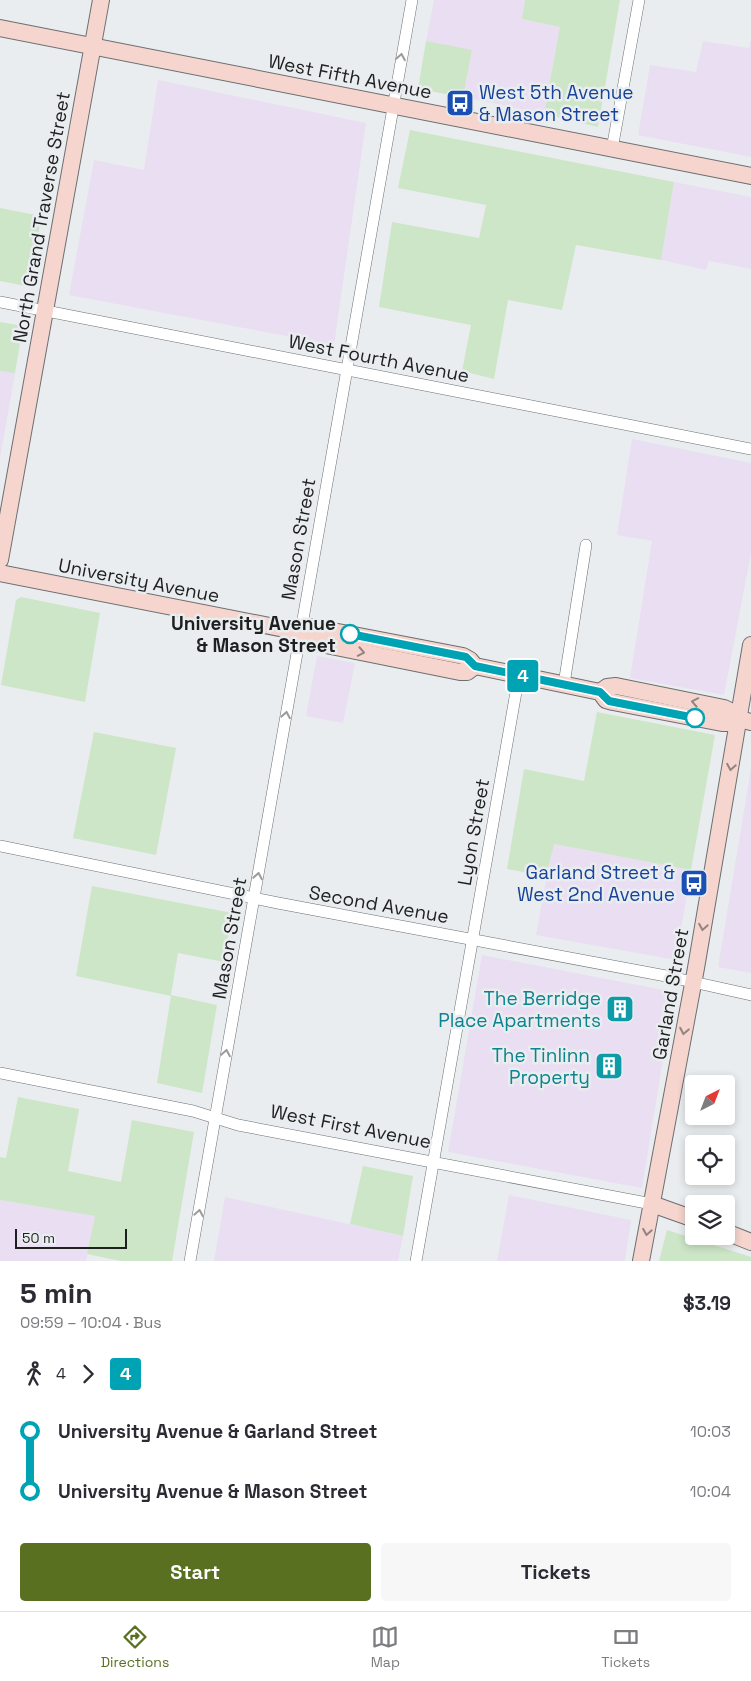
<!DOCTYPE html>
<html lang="en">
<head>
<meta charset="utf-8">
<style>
  :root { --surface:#fff; --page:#f7f7f7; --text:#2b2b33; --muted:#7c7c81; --line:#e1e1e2; --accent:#597021 }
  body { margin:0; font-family:"Space Grotesk",sans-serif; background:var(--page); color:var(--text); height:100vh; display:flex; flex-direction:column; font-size:19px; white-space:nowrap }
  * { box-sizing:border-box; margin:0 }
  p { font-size:16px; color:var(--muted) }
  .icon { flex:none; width:28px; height:28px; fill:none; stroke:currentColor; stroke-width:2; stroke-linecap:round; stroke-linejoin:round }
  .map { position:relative; height:1261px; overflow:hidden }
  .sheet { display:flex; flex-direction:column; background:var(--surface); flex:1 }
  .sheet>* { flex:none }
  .badge { padding:0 10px; border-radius:4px; font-size:18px; line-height:32px }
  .needle { width:32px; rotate:42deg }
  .controls { position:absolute; left:685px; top:1075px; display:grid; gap:10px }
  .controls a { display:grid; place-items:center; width:50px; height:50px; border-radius:5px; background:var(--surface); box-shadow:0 2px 8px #0003; font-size:25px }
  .scale { position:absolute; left:15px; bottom:12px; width:112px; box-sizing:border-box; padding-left:5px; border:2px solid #1e2020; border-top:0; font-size:14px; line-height:18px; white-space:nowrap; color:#1e2020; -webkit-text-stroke:4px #eaedef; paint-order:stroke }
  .map>.badge { position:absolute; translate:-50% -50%; box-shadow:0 0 0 2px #fff }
  .legs { display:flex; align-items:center; gap:8px; height:55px; padding:0 20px; font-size:16px }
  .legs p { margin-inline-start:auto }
  .summary { display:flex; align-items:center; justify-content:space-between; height:85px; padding:0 20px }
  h1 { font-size:28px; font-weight:600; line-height:38px }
  .action { display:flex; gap:10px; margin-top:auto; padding:10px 20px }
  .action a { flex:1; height:58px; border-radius:5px; background:var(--accent); color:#fff; font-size:20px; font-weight:600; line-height:58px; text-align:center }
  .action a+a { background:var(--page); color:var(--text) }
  ul { padding:0 20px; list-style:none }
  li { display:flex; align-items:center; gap:18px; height:60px; font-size:19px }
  li i { display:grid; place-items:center; width:8px; height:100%; margin:0 6px; background:currentColor }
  li i::after { content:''; width:12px; height:12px; margin:-6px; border:4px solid; border-radius:50%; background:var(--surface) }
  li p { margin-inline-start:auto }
  li:first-child i { background:linear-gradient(#0000 50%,currentColor 0) }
  li:last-child i { background:linear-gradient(currentColor 50%,#0000 0) }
  .tab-bar { display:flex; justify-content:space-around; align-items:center; height:70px; border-top:1px solid var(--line); background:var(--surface); font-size:14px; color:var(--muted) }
  .tab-bar a { display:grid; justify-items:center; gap:2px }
  .tab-bar .selected { color:var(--accent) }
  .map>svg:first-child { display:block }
</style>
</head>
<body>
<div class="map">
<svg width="751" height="1261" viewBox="0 0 751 1261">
  <rect width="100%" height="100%" fill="#eaedef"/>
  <!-- commercial -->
  <g fill="#e9def2">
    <path d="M434,0H525L522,19L560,27L544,114L463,97L472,51L426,41Z"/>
    <path d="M751,39V157L638,135L650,65L696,72L703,41L749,48Z"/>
    <path d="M158,80L366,123L334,345L69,295L94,160L144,170Z"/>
    <path d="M674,182L751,197V269L709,261L706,270L661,260Z"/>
    <path d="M0,371L15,373L0,458Z"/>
    <path d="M632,439L751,463V553L724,695L630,678L652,541L617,535Z"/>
    <path d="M317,656L355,663L343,723L306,716Z"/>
    <path d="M751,769V973L718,967Z"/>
    <path d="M553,844L691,870L676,960L536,935Z"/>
    <path d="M482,955L674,992L642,1188L448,1152Z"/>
    <path d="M509,1195L631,1220L625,1261H497Z"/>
    <path d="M225,1197L403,1236L398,1261H214Z"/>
    <path d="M0,1200L95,1216L86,1261H0Z"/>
  </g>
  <!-- green -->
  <g fill="#cce6c7">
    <path d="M525,0H620L598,127L544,114L560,27L522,19Z"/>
    <path d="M426,41L472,50L463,97L418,89Z"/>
    <path d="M410,130L674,182L661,260L576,245L562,310L508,300L494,379L462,371L471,325L379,307L392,222L479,238L486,205L398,188Z"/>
    <path d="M0,208L41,216L31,287L0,281Z"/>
    <path d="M0,322L23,326L15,373L0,371Z"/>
    <path d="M21,597L100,613L85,702L1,685L16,600Z"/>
    <path d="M597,712L715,735L691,870L554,844L546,876L507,869L524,769L584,781Z"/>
    <path d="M94,732L176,748L156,855L73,838Z"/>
    <path d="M92,886L232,913L224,962L178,953L171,995L217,1005L202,1093L157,1083L171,996L76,976Z"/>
    <path d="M18,1097L79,1109L68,1171L121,1182L132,1120L194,1132L172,1261H121L87,1254L95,1216L0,1200V1157L6,1158Z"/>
    <path d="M363,1166L413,1176L403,1236L350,1224Z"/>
    <path d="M667,1230L751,1257V1261H659Z"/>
  </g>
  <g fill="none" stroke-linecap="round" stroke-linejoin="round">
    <defs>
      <g id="street">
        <path d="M612,149L639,0"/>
        <path d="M0,302L751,449"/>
        <path d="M564,684L586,545"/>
        <path d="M0,846L278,903L666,976L751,995"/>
        <path d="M0,1073L193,1111L238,1125L652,1204"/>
        <path d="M190,1261L412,0"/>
        <path d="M416,1261L519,675"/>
      </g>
      <g id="secondary">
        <path d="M0,28L751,176"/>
        <path d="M0,560L101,0"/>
        <path d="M0,573L300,632L304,639L311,642L460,672H467L475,666"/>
        <path d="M300,632L305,628L312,627L463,656L470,660L475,666L600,692L606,700L613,702L722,723H731L739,719L751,722"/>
        <path d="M600,692L607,687L616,686L724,708L734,713L739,719"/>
        <path d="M652,1204L694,1219"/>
        <path d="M726,1232L751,1242"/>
        <path d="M641,1261L696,968L751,645"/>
      </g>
    </defs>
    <!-- street casing -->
    <use href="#street" stroke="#6c6f71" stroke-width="12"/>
    <!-- secondary casing -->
    <use href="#secondary" stroke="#6c6f71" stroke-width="18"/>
    <!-- street -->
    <use href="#street" stroke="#fff" stroke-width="11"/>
    <!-- secondary -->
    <use href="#secondary" stroke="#f5d5ce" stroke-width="16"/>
  </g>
  <!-- one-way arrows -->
  <defs><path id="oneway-chevron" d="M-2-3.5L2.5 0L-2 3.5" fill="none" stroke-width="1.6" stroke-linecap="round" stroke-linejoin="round" transform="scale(1.25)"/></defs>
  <g stroke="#9a9b9b">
    <use href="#oneway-chevron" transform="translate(401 57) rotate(-80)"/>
    <use href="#oneway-chevron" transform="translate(286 715) rotate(-80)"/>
    <use href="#oneway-chevron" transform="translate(258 876) rotate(-80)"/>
    <use href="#oneway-chevron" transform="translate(226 1053) rotate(-80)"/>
    <use href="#oneway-chevron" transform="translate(199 1213) rotate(-80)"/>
  </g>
  <g stroke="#948480">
    <use href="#oneway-chevron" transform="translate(361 652) rotate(11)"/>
    <use href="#oneway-chevron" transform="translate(695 702) rotate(-169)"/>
    <use href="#oneway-chevron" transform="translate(731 767) rotate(100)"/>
    <use href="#oneway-chevron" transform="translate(703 927) rotate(100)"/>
    <use href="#oneway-chevron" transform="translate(684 1031) rotate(101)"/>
    <use href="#oneway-chevron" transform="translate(647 1232) rotate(100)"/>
  </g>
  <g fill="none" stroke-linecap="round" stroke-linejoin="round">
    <defs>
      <path id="line-1" d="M350,634L466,657L475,666L600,692L609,701L695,718"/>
    </defs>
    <!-- line-1 casing -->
    <use href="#line-1" stroke="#fff" stroke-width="11"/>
    <!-- line-1 -->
    <use href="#line-1" stroke="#00a3b4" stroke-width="8"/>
  </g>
  <!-- icons -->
  <defs>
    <symbol id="bus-square" viewBox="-11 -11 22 22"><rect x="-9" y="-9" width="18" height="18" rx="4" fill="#1a4fb4" stroke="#eaedef"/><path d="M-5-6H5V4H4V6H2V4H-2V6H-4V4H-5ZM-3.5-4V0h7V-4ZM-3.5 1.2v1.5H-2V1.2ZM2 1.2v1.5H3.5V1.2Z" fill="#fff"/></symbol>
    <symbol id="building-square" viewBox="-11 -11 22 22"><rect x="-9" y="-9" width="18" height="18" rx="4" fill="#0f9aa8" stroke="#eaedef"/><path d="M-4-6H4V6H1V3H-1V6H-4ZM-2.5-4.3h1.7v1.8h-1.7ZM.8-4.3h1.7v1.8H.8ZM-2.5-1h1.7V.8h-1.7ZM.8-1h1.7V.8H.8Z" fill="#fff"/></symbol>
  </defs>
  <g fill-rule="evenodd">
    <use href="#bus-square" x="444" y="87" width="32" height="32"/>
    <use href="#bus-square" x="678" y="867" width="32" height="32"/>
    <use href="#building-square" x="604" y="993" width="32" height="32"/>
    <use href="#building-square" x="593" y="1050" width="32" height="32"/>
  </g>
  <!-- markers -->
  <g fill="#fff" stroke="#00a3b4" stroke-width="2.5">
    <circle cx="350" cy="634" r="9"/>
    <circle cx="695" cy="718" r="9"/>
  </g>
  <g text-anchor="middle" stroke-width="5" stroke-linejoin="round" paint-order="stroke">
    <!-- street labels -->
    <g font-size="19" fill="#1e2020" stroke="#eaedef">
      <text transform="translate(350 76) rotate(11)" y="7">West Fifth Avenue</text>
      <text transform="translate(41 217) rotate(-80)" y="7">North Grand Traverse Street</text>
      <text transform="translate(379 358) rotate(11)" y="7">West Fourth Avenue</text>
      <text transform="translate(298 539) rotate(-80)" y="7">Mason Street</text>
      <text transform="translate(139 580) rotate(11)" y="7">University Avenue</text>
      <text transform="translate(473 832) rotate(-80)" y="7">Lyon Street</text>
      <text transform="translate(379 904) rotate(10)" y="7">Second Avenue</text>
      <text transform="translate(229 938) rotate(-80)" y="7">Mason Street</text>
      <text transform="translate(670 994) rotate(-80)" y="7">Garland Street</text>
      <text transform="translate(351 1126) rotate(11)" y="7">West First Avenue</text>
    </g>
    <!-- transit labels -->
    <g font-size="19" fill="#164399" stroke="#eaedef" text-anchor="start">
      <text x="479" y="99">West 5th Avenue<tspan x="479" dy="22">&amp; Mason Street</tspan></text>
      <text x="675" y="879" text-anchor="end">Garland Street &amp;<tspan x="675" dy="22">West 2nd Avenue</tspan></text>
    </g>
    <!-- stop labels -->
    <g font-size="19" font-weight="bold" fill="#1e2020" stroke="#eaedef" text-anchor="end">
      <text x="336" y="630">University Avenue<tspan x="336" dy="22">&amp; Mason Street</tspan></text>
    </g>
    <!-- culture labels -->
    <g font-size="19" fill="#0d838f" stroke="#eaedef" text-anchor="end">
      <text x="601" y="1005">The Berridge<tspan x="601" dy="22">Place Apartments</tspan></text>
      <text x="590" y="1062">The Tinlinn<tspan x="590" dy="22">Property</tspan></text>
    </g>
  </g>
</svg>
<div class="controls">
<a><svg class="needle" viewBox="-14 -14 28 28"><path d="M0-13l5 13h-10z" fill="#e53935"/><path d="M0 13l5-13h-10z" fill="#7c7c81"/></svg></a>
<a><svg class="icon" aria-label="locate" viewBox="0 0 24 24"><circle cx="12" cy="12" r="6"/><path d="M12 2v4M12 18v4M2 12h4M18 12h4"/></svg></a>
<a><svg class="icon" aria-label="layers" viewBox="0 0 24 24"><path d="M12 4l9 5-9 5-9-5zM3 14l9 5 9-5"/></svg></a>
</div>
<div class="scale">50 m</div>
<b class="badge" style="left:523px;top:676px;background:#00a3b4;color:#fff">4</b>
</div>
<section class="sheet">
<div class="summary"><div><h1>5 min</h1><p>09:59 – 10:04 · Bus</p></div><b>$3.19</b></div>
<div class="legs"><svg class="icon" aria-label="walk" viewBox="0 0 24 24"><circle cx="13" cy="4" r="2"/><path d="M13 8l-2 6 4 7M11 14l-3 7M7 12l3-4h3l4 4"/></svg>4<svg class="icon" aria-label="forward" viewBox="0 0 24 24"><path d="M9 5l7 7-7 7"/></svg><b class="badge" style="background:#00a3b4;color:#fff">4</b></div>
<ul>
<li><i style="color:#00a3b4"></i><b>University Avenue &amp; Garland Street</b><p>10:03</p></li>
<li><i style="color:#00a3b4"></i><b>University Avenue &amp; Mason Street</b><p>10:04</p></li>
</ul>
<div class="action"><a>Start</a><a>Tickets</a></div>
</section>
<nav class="tab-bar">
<a class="selected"><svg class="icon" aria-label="directions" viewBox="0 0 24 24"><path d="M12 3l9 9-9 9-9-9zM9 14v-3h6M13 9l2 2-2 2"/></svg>Directions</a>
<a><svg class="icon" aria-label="map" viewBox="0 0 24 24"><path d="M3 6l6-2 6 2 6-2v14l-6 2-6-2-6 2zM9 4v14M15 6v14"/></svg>Map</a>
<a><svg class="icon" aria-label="tickets" viewBox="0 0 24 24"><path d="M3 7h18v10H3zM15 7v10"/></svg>Tickets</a>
</nav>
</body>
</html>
